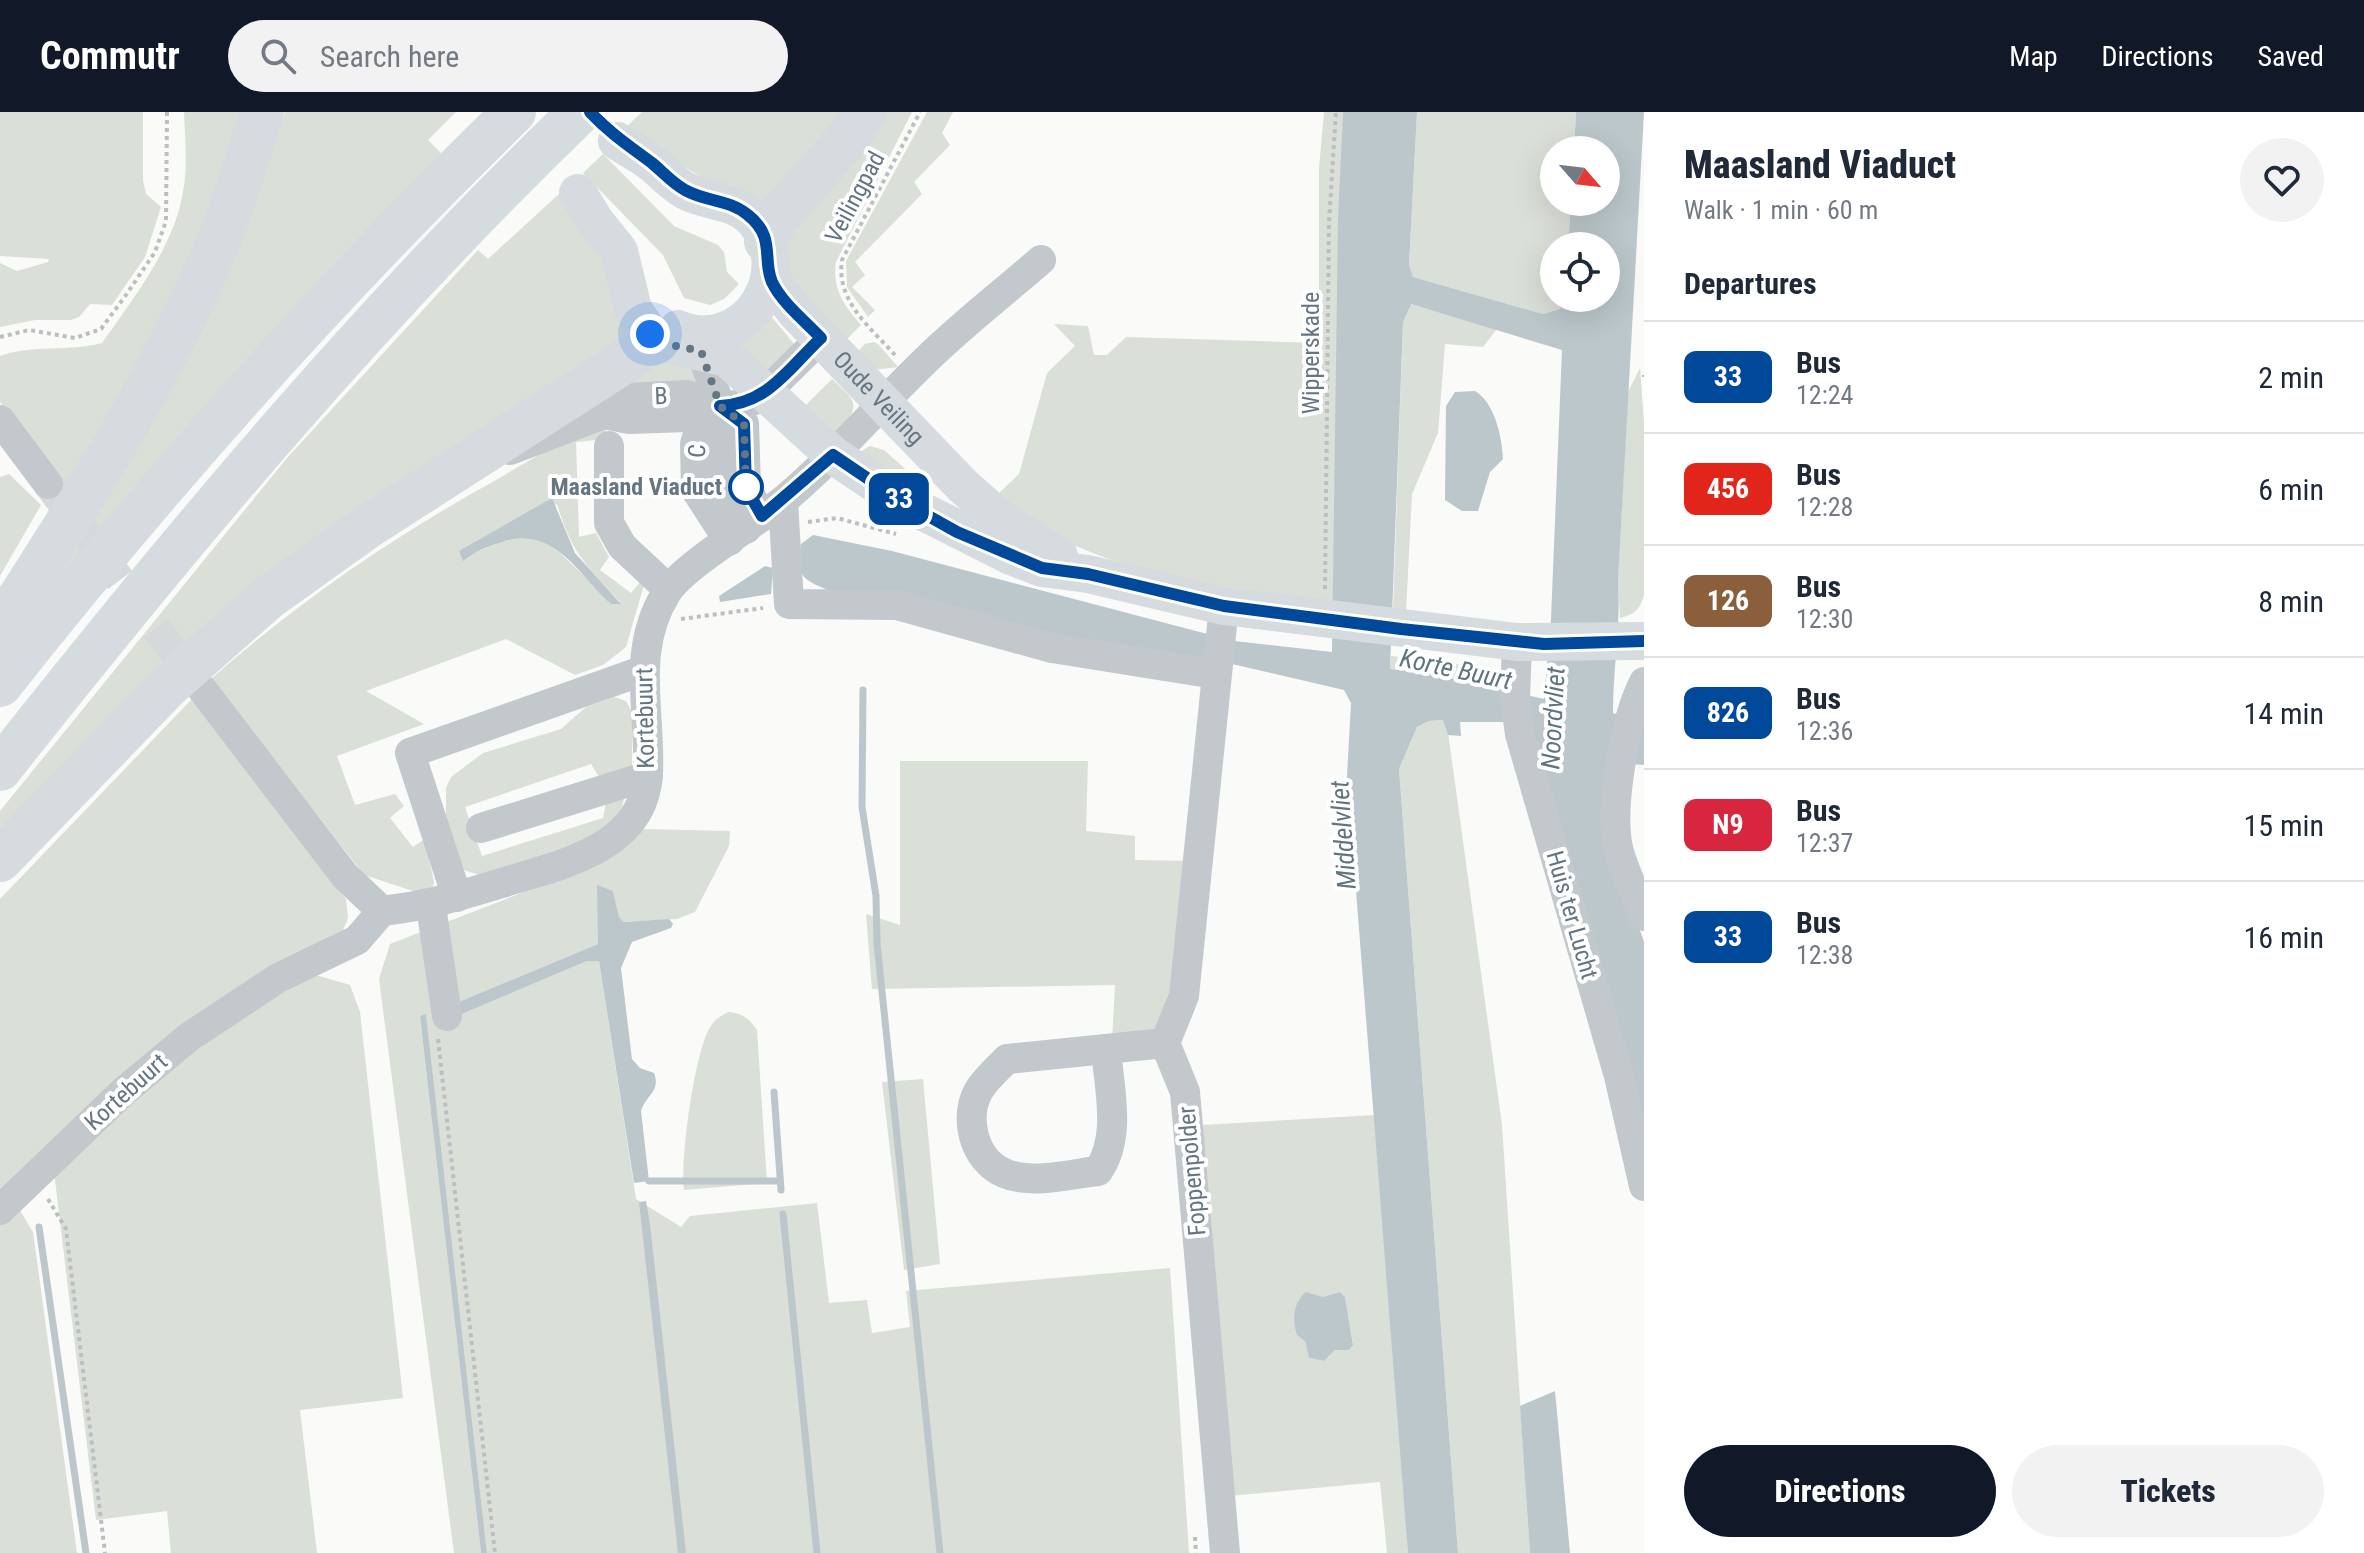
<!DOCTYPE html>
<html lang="en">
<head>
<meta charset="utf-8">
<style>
  :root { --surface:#fff; --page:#f2f2f3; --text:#1f2937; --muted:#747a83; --line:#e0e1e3; --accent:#111827 }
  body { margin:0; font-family:"Roboto Condensed",sans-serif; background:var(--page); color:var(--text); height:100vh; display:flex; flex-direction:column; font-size:30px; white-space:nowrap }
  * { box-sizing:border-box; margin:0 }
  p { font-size:26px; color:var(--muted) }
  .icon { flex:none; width:44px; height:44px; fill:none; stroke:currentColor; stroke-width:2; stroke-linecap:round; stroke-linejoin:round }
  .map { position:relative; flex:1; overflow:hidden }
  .side { display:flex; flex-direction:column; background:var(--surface); width:720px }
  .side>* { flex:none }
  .badge { padding:0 16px; border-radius:12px; font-size:28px; line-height:52px }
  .needle { width:52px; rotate:118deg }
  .controls { position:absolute; left:1540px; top:24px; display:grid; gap:16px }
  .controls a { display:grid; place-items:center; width:80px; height:80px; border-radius:50%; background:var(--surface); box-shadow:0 8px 32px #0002; font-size:40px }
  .you { position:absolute; width:40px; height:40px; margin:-20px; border:6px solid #fff; border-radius:50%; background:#1a73e8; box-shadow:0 0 0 12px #1a73e833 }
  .map>.badge { position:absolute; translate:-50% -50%; box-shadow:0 0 0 4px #fff }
  h2 { padding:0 40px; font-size:30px; line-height:72px }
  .round { display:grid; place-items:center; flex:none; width:84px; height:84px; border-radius:42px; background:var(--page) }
  .head { display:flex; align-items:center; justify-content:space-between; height:136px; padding:0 40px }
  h1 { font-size:38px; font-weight:800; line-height:60px }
  .cta { display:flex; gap:16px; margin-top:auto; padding:16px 40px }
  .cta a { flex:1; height:92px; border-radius:48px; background:var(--accent); color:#fff; font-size:32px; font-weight:800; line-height:92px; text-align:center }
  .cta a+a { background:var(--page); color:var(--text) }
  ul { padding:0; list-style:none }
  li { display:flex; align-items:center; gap:24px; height:112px; padding:0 40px; border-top:2px solid var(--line) }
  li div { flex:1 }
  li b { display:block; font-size:30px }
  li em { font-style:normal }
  li .badge { min-width:88px; font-weight:700; text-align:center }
  header { display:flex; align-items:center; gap:48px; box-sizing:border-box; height:112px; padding:0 40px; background:var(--accent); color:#fff }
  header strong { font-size:38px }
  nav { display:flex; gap:44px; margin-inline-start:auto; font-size:28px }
  .search { width:560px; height:72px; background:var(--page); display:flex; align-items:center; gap:20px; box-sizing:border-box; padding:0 28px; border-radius:44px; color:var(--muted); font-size:30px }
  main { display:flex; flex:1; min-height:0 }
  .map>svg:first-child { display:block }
</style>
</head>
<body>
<header>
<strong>Commutr</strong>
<div class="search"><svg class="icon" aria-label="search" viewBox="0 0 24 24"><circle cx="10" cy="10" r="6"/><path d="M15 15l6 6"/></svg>Search here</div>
<nav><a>Map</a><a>Directions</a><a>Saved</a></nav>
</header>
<main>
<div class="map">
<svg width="1644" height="1441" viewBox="0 0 1644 1441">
  <rect width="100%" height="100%" fill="#fafaf8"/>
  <!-- green -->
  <g fill="#dadfd7" fill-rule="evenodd">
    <path d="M0,0H143V68L146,82L161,95L145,145L112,193L90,192L79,205L71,208H35L0,215V151L17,159L48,150L49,147L0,144Z"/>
    <path d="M184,0H254L216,106L67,378L0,290V244C35,232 68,240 102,231C133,187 174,135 183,80C188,54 185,26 184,0Z"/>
    <path d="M285,0H456L428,28L441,41L9,527L246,114Z"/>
    <path d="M642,0H856L765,107L625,16Z"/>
    <path d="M885,0H912L836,150C832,178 844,193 861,213L839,235L785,165L782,128Z"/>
    <path d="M927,0H953L942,21L950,33L914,70L922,82L855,150L865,163L852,175L875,198L868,205L847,175L846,149Z"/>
    <path d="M1324,0H1343L1333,489C1242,478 1147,469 1063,428C1040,416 1018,398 997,383L1019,362L1047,261L1075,234L1054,212L1088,214L1094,243H1107L1126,225L1319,231V56Z"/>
    <path d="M1417,0H1576L1574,38H1554V90H1571L1568,134H1554V186H1564L1560,197L1543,202L1413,165L1409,154Z"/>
    <path d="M603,42L674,114L718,133L724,140L727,160L739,172L724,187L710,193L684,186L663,143L583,61Z"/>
    <path d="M560,81L609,136L636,215L531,292L0,736V699L287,346L478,138L488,147Z"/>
    <path d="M1410,192L1497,217L1483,235L1445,232L1438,321L1412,382L1406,500L1393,498L1403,210Z"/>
    <path d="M766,198L795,233L765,272L717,229Z"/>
    <path d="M874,230L878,232L898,255L874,258L851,247L865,232Z"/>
    <path d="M686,248L707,276L628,279L638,249Z"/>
    <path d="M1640,256L1644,310V483C1640,497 1635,502 1620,506L1618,469L1628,280Z"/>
    <path d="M832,267C859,292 860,292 838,322L796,303Z"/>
    <path d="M605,316L607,327L576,330L579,425L596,421L609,445L600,458L631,481L641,469L644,473L626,535L603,553L575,563L506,527L366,579L424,612L337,644L355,693L395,682L404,694L390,706L413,735L425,727L434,770L433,775L416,780L364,763L211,567C299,489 393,425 496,368C531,348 565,324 605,316ZM557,392C572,442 586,453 621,491C550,451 561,397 465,446Z"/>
    <path d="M870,334L884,338L911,362L912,372L909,375L860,340Z"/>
    <path d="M9,362L41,393L0,464V365Z"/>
    <path d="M1391,544L1503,558L1505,578L1428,561L1390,557Z"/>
    <path d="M614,585L626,589L632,600V654L601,668L591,652L465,695L482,744L603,706L606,690L624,686C620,731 518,752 482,764L464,758L446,713V676L451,665L483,641L561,617L586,595Z"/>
    <path d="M192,587L346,787L348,806L341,823L0,1087V787Z"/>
    <path d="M1443,608L1447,613L1502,1013L1530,1441H1458L1399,657L1417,615L1429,609Z"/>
    <path d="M900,649H1088L1086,719L1135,724V748L1194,749L1178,893L1152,922L1112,929L1115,873L872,877L866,802L900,813Z"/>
    <path d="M642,717L730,719L729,734L695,800L677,807L624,810L619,805L613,779L598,832L456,891L460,902L587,849H599L636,1087L681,1115L690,1104L817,1091L829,1191L867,1188L872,1221L910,1215L906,1179L1170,1156L1189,1441H487L426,903L420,904L481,1441H454L379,867L390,832L529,778Z"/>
    <path d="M316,863L350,873L360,900L403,1286L300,1298L317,1441H171L167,1399L96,1408L54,1060C138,985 214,913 316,863Z"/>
    <path d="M728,900C742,901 749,906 757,918L767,1071L684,1078C680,1046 694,945 709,917C714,908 719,905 728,900Z"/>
    <path d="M923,967L940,1152L904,1158L882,970Z"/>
    <path d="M1375,1003L1405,1384L1408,1441H1387L1380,1370L1229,1384L1202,1013ZM1306,1180L1323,1186L1340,1180L1345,1185L1353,1232L1349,1238H1335L1324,1249L1309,1246L1305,1229Z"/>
    <path d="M16,1092L33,1120L77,1441H0V1110Z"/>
  </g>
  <!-- water -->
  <g fill="#bbc7cb" fill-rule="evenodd">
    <path d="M1343,0H1417L1409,153L1413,165L1543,202L1560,197L1564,186H1606V134H1568L1571,90H1606V38H1574L1576,0H1644L1618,469C1621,514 1613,556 1613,601L1644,613V653L1630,652L1605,716L1644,830V1032L1533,615L1524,610H1460L1461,624L1448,623L1443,608L1429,609L1417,615L1399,657L1458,1441H1408L1347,664L1351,591L1344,578L1206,546L1098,536L835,481C805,468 795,468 801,432L813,423L892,439L1234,529L1332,540L1338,107ZM1411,192L1562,238L1551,507L1544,587L1428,561L1390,557L1403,210Z"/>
    <path d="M1475,279C1495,291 1502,325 1503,347L1490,360L1478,399H1462L1445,388L1446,294L1455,280Z"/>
    <path d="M552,386L575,441L621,492H611C578,463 555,413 503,430C489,434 475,439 463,449L459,439Z"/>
    <path d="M765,454L773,456L771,482L720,490L719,484Z"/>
    <path d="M597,773L613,779L619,805L624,810L669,807L673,812L671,816L632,830L621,856L632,947L640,956L654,961C661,979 646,983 641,999L649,1069L634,1071L599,849H587L459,903L456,891L598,832Z"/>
    <path d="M426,902L487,1441H481L420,904Z"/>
    <path d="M646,1089L650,1112L686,1441H678L639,1090Z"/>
    <path d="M1306,1180L1323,1185L1340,1180L1345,1185L1353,1233L1349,1238H1335L1324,1249L1309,1246L1305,1229L1297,1223C1292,1207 1293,1191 1306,1180Z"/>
    <path d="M1555,1279L1570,1441H1530L1520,1294Z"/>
  </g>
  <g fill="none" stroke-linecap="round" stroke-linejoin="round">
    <!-- stream -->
    <g stroke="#bbc7cb" stroke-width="7">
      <path d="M863,578L862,695L876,784L877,831L940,1441"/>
      <path d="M774,980L781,1078"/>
      <path d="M649,1069H780"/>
      <path d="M783,1102L817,1441"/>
      <path d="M39,1115L86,1441"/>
    </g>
    <!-- minor-tunnel -->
    <path stroke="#d5d9db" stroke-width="30" stroke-dasharray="30 15" stroke-linecap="butt" d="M48,372L198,572"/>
    <!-- path -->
    <g stroke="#bbbfc2" stroke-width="4" stroke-dasharray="4 4" stroke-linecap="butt">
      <path d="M0,225L29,218L75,226L101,217L126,183L155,140L166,109L167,0"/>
      <path d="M895,243C869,214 836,189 842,148L920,0"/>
      <path d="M1644,263V265"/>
      <path d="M808,410L837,406L896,422"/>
      <path d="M1325,477L1329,110L1336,0"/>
      <path d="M681,507L763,496"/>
      <path d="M438,927L495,1441"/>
      <path d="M48,1087L66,1117L105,1441"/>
      <path d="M1195,1425L1196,1441"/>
    </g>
    <!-- minor -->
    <g stroke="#c3c8cc" stroke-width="30">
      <path d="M701,239L720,294L722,376L726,389L746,417"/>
      <path d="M720,294L699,318L695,332L696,378L729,429"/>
      <path d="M604,302L629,307L688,305L720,294L740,293L760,286L821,226"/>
      <path d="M0,308L48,372"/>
      <path d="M609,334V411L622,434L668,477"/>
      <path d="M510,338L604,302L626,286L687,283L720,294L744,312L746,376L762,404"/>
      <path d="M783,389L789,492L897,493L1052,536L1215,562"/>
      <path d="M1224,494L1184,884L1165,931L1185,980L1225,1441"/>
      <path d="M1517,530L1515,587L1520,622L1619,964L1644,1074"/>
      <path d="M1644,570C1625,607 1608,699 1619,740C1625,761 1636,783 1644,804"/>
      <path d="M202,577L345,764L382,799"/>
      <path d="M481,716L648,664"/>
      <path d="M457,785L410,641L642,559"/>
      <path d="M431,794L447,904"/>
      <path d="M1106,937C1109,976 1122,1025 1098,1059C1070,1062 1031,1073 1004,1061C973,1048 962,1002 981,975C988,965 998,956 1007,947L1165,931"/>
      <path d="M0,1098L123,980L189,925L278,866L357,828L382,799C429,794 461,783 505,770C563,752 644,736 648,662C651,598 630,538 667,480C683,454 758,410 785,387C836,344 879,293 927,247C963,212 1003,181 1041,148"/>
    </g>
    <!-- major -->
    <g stroke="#d6dbdf" stroke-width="38">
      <path d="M617,29C629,37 642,43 653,52C664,61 673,72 686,79C709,91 734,87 753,107C800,160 745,244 678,217"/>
      <path d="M578,81L595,109L619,139L633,197L650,222L671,233L727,246L833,343L898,387L1011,444L1042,456L1088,462L1224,494L1517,530L1644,529"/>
      <path id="s1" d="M771,168L794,198L962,373L999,406L1059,444"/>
    </g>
    <!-- highway -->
    <g stroke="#d6dbdf" stroke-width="44">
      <path d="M766,129L777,106L848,26L864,0"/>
      <path d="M0,516C77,396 162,266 217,133C235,90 248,45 262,0"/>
      <path d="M0,573C159,372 330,179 514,0"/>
      <path d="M0,657C181,428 369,203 580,0"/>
      <path d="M0,748L167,575L269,485L367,415L658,228"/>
    </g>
  </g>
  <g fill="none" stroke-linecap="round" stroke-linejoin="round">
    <defs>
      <path id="line" d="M590,0C611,22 628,33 652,51C663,60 672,71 685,78C706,90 729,87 748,103C776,125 762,147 772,170C782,191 805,209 821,226C788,257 768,292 720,294L744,312L746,376L762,404L833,343L898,387L957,420L1042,456L1088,462L1224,494L1401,517L1544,532L1644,529"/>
    </defs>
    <!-- line casing -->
    <use href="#line" stroke="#fff" stroke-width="18"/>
    <!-- line -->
    <use href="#line" stroke="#004899" stroke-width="12"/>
    <!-- walk -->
    <path stroke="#657683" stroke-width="8" stroke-dasharray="0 14.4" d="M650,222L671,233L701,239L720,294L744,312L746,375"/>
  </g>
  <!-- markers -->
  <circle fill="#fff" stroke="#004899" stroke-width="4" cx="746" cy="375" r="16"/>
  <g text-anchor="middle" stroke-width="8" stroke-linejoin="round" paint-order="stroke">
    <!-- street labels -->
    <g font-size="24" fill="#657683" stroke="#fff">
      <text transform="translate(855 85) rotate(-62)" y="8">Veilingpad</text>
      <text transform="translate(1311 241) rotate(-90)" y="8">Wipperskade</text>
      <text transform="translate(661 284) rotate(-2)" y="8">B</text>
      <text dy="8" stroke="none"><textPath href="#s1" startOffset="160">Oude Veiling</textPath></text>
      <text transform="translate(697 339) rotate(-85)" y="8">C</text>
      <text transform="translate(645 606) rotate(-91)" y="8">Kortebuurt</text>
      <text transform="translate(1572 803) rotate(74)" y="8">Huis ter Lucht</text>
      <text transform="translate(126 980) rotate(-42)" y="8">Kortebuurt</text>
      <text transform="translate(1192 1059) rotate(-95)" y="8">Foppenpolder</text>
    </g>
    <!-- stop labels -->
    <g font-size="24" font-weight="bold" fill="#657683" stroke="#fff" text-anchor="end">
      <text x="722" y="383">Maasland Viaduct</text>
    </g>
    <!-- water labels -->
    <g font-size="26" font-style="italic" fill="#60757c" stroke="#fff">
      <text transform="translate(1456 557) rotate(12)" y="9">Korte Buurt</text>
      <text transform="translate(1553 606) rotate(-87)" y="9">Noordvliet</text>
      <text transform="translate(1343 723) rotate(-94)" y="9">Middelvliet</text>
    </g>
  </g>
</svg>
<div class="controls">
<a><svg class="needle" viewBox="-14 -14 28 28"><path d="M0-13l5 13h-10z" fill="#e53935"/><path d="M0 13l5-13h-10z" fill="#747a83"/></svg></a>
<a><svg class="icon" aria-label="locate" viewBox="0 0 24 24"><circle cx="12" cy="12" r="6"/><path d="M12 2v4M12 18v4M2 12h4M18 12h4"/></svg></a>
</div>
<div class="you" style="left:650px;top:222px"></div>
<b class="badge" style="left:899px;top:387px;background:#004899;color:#fff">33</b>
</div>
<section class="side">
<div class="head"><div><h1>Maasland Viaduct</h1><p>Walk · 1 min · 60 m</p></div><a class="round"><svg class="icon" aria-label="heart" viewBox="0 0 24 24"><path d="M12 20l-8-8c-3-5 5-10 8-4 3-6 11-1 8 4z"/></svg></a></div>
<h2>Departures</h2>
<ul>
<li><span class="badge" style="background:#004899;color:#fff">33</span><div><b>Bus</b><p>12:24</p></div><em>2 min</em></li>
<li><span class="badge" style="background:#e1251b;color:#fff">456</span><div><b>Bus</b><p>12:28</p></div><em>6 min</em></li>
<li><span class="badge" style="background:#8b5e3c;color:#fff">126</span><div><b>Bus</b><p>12:30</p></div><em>8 min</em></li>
<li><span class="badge" style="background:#004899;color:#fff">826</span><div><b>Bus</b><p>12:36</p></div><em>14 min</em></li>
<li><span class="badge" style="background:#d7263d;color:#fff">N9</span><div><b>Bus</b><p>12:37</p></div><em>15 min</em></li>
<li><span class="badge" style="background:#004899;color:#fff">33</span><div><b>Bus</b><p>12:38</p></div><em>16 min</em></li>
</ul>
<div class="cta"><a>Directions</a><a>Tickets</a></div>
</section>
</main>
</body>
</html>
